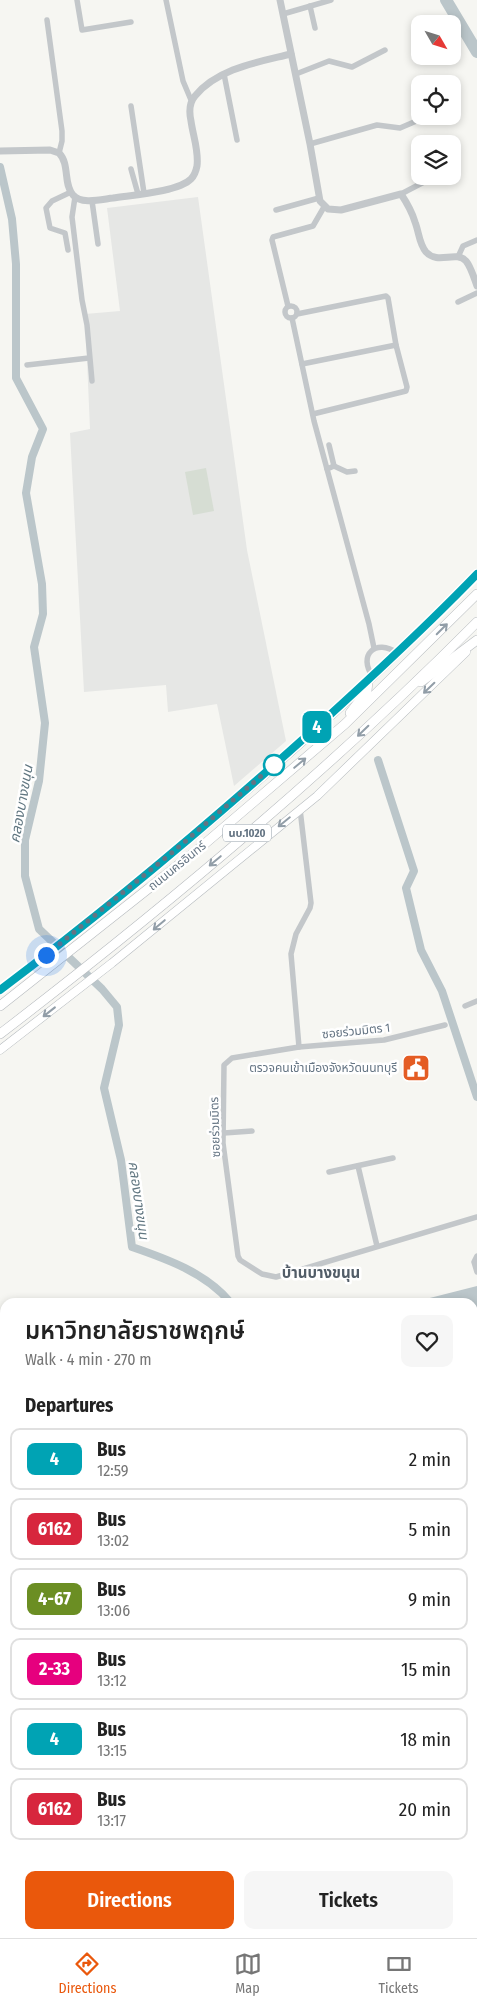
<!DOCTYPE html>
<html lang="en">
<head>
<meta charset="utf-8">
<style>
  :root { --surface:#fff; --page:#f6f6f6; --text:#222; --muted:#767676; --line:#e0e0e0; --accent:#ea580c }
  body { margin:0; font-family:"Fira Sans Condensed","Noto Sans Thai",sans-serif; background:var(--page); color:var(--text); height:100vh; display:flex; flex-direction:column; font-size:19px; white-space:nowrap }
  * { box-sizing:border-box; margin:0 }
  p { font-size:16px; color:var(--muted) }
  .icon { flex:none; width:28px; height:28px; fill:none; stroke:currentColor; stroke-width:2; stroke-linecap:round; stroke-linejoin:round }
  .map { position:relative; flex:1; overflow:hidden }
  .panel { position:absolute; left:0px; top:1298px; width:478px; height:641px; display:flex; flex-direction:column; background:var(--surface); border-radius:15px 15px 0 0; box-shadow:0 2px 8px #0003 }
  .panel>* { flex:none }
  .badge { padding:0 10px; border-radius:8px; font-size:18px; line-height:32px }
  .needle { width:32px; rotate:129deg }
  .controls { position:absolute; left:411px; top:15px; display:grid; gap:10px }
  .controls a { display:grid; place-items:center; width:50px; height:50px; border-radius:10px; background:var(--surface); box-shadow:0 2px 8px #0003; font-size:25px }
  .you { position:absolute; width:25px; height:25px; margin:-12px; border:4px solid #fff; border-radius:50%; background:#1a73e8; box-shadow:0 0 0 8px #1a73e833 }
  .map>.badge { position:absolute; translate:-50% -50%; box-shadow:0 0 0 2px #fff }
  h2 { padding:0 25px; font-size:19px; line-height:45px }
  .round { display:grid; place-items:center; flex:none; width:52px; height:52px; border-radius:10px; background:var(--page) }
  .head { display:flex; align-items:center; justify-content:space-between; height:85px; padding:0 25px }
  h1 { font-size:24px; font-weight:600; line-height:38px }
  .action { display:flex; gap:10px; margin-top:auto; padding:10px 25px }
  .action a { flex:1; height:58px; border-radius:10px; background:var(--accent); color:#fff; font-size:20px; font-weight:600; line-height:58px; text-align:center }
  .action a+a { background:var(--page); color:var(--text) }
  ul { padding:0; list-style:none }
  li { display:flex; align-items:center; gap:15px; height:62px; margin:0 10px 8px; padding:0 15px; border:2px solid var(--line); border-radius:10px }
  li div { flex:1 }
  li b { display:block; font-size:19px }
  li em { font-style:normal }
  li .badge { min-width:55px; font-weight:700; text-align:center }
  .tabs { display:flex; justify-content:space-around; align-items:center; height:70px; border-top:1px solid var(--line); background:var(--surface); font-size:14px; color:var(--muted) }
  .tabs a { display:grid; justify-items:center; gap:2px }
  .tabs .active { color:var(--accent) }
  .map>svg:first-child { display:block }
</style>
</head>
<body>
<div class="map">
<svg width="477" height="1938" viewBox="0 0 477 1938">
  <rect width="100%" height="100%" fill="#f6f6f2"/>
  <!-- built -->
  <path fill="#e6e7e5" d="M198,197L247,550L286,741L234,786L217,704L168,712L166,685L84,692L70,433L90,429L85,314L120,311L107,208Z"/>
  <!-- green -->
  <g fill="#d6ddd3">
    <path d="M206,468L214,511L193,515L185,472Z"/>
    <path d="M473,1878H477V1909L473,1910Z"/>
  </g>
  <!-- water -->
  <g fill="#bbc6ca">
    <path d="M477,1286V1342L473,1343L472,1302H414Z"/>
    <path d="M5,1417V1464L0,1465V1419Z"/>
  </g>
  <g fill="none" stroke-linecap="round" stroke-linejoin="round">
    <!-- canal -->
    <g stroke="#bbc6ca" stroke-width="8">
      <path d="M0,167L12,219L16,264V378L43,429L32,457L26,493L42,584L43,614L34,647L45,723L39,781L25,840V876L39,929L102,989L117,1007L119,1025L104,1088L121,1160L132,1247C167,1259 206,1273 230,1302"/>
      <path d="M378,760L414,871L406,888L421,950L442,991L477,1097"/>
    </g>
    <!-- river -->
    <path stroke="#bbc6ca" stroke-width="12" d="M446,0L477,52"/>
    <defs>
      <g id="secondary">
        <path d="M0,990C166,864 332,724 477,574"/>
        <path d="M0,1050L112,963L317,796L466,652"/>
      </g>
      <g id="primary">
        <path d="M421,682L477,640"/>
        <path d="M350,713L367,691L368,681"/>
        <path d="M0,1006L201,847L345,724L477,594"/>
        <path d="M0,1034C167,906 329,771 477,622"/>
      </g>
    </defs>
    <!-- secondary casing -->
    <use href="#secondary" stroke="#b5babe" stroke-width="9"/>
    <!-- primary casing -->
    <use href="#primary" stroke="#b6babe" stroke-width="10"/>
    <!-- minor -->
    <g stroke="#c3c7ca" stroke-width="5.5">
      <path d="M77,0L82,30L131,22"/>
      <path d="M166,0L183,81L191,100"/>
      <path d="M310,6L315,28"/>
      <path d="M283,14L331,0"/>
      <path d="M47,20L62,131V141L59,153"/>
      <path d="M224,74L237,140"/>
      <path d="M296,74L329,61L352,67L385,50"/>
      <path d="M131,106L144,193"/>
      <path d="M310,144L377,125L400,128L428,116"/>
      <path d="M131,169L138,194"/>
      <path d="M401,194L424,182"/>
      <path d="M75,197L72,217L82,300L87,325L92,381"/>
      <path d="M92,201L98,244"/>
      <path d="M276,210L319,198"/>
      <path d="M68,250L65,233L50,228L46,208L52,201L71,192"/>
      <path d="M458,257L463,246L477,240"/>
      <path d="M458,302L477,293"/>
      <circle cx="291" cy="312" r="6"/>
      <path d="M288,306L272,240L273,237L313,226L324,207"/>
      <path d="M297,314L386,296L388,298L396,345L407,387L406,391L313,414"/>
      <path d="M292,318L314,421L369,624L374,648"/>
      <path d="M302,364L396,345"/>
      <path d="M27,365L89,358"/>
      <path d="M329,445L334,466"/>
      <path d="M327,469L334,466L347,472L355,471"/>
      <path d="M373,677C357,655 376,638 397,653"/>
      <path d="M300,809L311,903L310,908L296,934L291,954L299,1047L232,1058L224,1065L223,1143L238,1256L240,1260L262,1274L276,1277L477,1217"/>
      <path d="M465,1006L477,1001"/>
      <path d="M299,1047L384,1040L445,1025"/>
      <path d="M224,1133L252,1131"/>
      <path d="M358,1166L377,1246"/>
      <path d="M329,1172L393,1158"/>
      <path d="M477,1256L474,1262L477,1272"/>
      <path d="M0,1326H5"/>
      <path d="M0,1374L5,1378"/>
      <path d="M472,1542L477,1568"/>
      <path d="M0,1609H5"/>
      <path d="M0,1653L5,1652"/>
      <path d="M0,1695H5"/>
      <path d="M0,1746L5,1745"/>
      <path d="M0,1794H5"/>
      <path d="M3,1842H5"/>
      <path d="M472,1920H477"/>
      <path d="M190,1934V1938"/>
      <path d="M282,1934L283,1938"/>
      <path d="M358,1934V1938"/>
      <path d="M405,1934V1938"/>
      <path d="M413,1934L414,1938"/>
    </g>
    <!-- tertiary -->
    <g stroke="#c3c7ca" stroke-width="7">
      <path d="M280,0L310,144L320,201L328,209L341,210L401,194C407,203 412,212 415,222C419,232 419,244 426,252C438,265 456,250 466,261C471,267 474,278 477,286"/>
      <path d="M0,151L50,150L59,153C70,164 63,184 73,195C81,205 103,199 113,198C132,195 178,192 191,179C194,176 196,171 197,166C199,151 193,136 191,121C189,112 189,103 195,96C218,68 259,62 291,54"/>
    </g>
    <!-- secondary -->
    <use href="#secondary" stroke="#fff" stroke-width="8"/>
    <!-- primary -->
    <use href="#primary" stroke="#fff" stroke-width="9"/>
  </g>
  <!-- one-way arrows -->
  <defs><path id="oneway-shaft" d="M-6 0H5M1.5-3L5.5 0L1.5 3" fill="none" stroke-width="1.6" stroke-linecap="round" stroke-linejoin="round" transform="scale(1.25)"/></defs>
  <g stroke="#929ea8">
    <use href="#oneway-shaft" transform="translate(442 629) rotate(-45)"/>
    <use href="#oneway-shaft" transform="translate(429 688) rotate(136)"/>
    <use href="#oneway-shaft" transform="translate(363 731) rotate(136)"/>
    <use href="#oneway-shaft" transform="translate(300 763) rotate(-40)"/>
    <use href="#oneway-shaft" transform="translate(284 822) rotate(141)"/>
    <use href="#oneway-shaft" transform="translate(215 861) rotate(140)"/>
    <use href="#oneway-shaft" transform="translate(159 925) rotate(140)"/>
    <use href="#oneway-shaft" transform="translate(49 1012) rotate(142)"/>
  </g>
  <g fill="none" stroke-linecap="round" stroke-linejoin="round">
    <defs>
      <path id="line" d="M0,990C104,912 204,828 301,741C361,687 421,632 477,574"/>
    </defs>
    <!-- line casing -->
    <use href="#line" stroke="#fff" stroke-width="11"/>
    <!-- line -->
    <use href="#line" stroke="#00a3b4" stroke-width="8"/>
    <!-- walk -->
    <path stroke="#647483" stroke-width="5" stroke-dasharray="0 9" d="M46,955L174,851L274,765"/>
  </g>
  <!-- icons -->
  <defs>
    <symbol id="civic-square" viewBox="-11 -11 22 22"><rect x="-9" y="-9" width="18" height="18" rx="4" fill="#e45c24" stroke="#fff"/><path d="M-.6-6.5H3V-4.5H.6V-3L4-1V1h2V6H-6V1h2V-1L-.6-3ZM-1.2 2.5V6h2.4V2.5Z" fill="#fff"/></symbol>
  </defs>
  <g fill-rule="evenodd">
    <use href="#civic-square" x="400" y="1052" width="32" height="32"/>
  </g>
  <!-- markers -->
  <circle fill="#fff" stroke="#00a3b4" stroke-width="2.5" cx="274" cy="765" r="10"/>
  <g text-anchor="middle" stroke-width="5" stroke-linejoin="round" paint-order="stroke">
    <!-- shield labels -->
    <rect fill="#fff" stroke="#929ea8" stroke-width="1" x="223" y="824.5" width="48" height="17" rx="4"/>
    <g font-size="11" font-weight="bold" fill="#647483">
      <text x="247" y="837">นบ.1020</text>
    </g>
    <!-- street labels -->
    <g font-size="12" fill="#647483" stroke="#fff">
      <text transform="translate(177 866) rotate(-39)" y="4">ถนนนครอินทร์</text>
      <text transform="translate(356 1031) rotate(-6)" y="4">ซอยร่วมมิตร 1</text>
      <text transform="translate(215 1127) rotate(-92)" y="4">ซอยร่วมมิตร</text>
    </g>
    <!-- poi labels -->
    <g font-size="12" fill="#647483" stroke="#fff" text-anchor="end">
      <text x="397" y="1072">ตรวจคนเข้าเมืองจังหวัดนนทบุรี</text>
    </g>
    <!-- water labels -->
    <g font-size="14" font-style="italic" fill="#607680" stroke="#fff">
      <text transform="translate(21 804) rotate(-80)" y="5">คลองบางขนุน</text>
      <text transform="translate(139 1200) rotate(82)" y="5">คลองบางขนุน</text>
    </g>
    <!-- quarter labels -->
    <g font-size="15" font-weight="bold" fill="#525d68" stroke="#fff">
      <text x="321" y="1278">บ้านบางขนุน</text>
    </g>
  </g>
</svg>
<div class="controls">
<a><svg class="needle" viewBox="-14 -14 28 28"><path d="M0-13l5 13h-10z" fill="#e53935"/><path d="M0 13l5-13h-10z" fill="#767676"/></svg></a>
<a><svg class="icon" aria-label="locate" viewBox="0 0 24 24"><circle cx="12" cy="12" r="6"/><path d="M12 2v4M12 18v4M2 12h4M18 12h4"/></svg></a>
<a><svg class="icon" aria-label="layers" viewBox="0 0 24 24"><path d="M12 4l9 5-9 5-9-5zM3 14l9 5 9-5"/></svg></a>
</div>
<div class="you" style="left:46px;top:955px"></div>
<b class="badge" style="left:317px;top:727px;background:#00a3b4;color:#fff">4</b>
<section class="panel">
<div class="head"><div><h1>มหาวิทยาลัยราชพฤกษ์</h1><p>Walk · 4 min · 270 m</p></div><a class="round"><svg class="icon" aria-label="heart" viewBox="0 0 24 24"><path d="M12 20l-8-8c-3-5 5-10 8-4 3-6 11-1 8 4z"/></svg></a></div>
<h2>Departures</h2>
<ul>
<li><span class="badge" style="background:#00a3b4;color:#fff">4</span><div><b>Bus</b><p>12:59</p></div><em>2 min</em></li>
<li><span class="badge" style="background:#d7263d;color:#fff">6162</span><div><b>Bus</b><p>13:02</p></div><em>5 min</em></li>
<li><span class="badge" style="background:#6b8e23;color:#fff">4-67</span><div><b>Bus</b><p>13:06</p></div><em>9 min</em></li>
<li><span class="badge" style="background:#e6007e;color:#fff">2-33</span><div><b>Bus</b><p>13:12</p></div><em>15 min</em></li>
<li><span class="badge" style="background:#00a3b4;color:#fff">4</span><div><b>Bus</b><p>13:15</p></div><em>18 min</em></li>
<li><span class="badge" style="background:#d7263d;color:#fff">6162</span><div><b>Bus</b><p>13:17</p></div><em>20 min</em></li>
</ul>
<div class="action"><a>Directions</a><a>Tickets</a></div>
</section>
</div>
<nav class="tabs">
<a class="active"><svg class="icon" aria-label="directions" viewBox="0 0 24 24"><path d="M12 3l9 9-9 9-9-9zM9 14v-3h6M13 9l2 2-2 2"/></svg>Directions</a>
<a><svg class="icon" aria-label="map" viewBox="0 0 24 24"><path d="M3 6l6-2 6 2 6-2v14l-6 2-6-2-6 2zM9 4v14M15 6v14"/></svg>Map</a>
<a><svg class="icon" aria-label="tickets" viewBox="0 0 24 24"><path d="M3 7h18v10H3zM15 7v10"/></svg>Tickets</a>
</nav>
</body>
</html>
